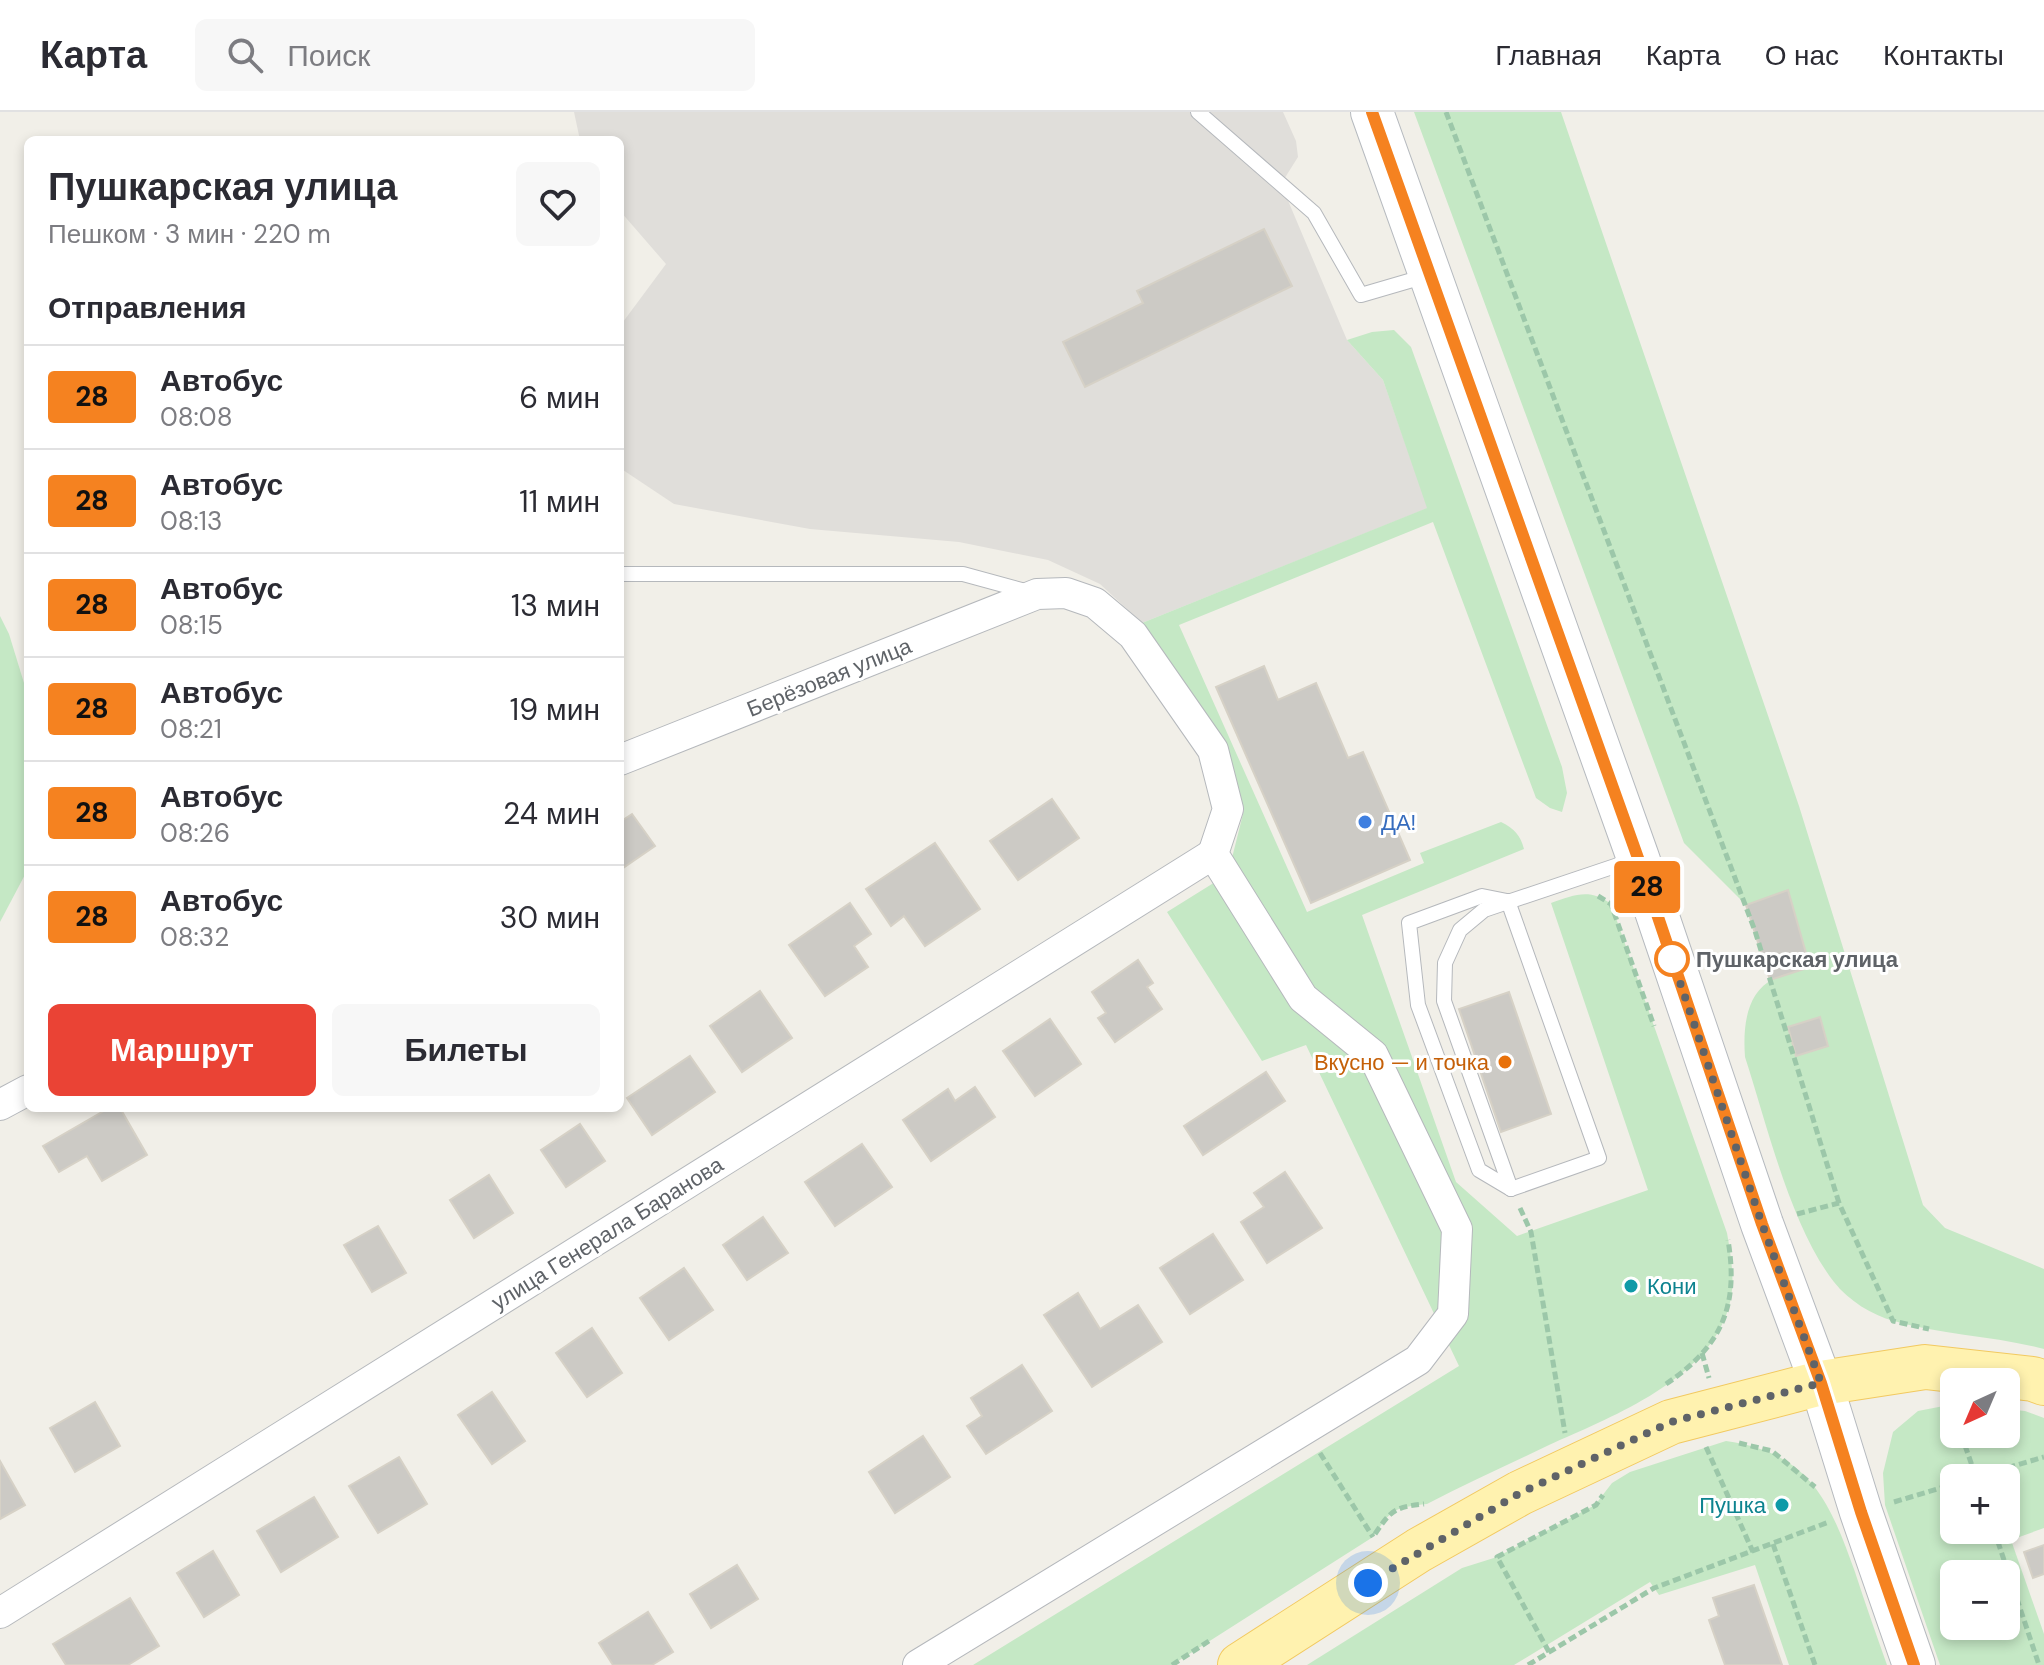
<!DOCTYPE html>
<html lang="ru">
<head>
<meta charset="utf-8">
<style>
  :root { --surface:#fff; --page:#f7f7f7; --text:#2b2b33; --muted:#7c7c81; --line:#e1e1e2; --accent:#ea4335 }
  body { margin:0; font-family:"DM Sans",sans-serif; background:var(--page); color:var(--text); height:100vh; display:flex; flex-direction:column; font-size:30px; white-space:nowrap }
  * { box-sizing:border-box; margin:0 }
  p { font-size:26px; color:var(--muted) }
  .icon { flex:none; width:44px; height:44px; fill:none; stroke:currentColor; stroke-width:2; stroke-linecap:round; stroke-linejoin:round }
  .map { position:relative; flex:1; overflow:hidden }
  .details { position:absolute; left:24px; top:24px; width:600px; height:976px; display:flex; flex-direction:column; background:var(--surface); border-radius:12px; box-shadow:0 4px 12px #0003 }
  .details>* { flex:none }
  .badge { padding:0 16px; border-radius:6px; font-size:28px; line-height:52px }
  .needle { width:52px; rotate:224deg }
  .tools { position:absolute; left:1940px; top:1256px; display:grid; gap:16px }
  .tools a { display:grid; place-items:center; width:80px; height:80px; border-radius:12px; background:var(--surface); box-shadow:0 4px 12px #0003; font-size:40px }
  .you { position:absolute; width:40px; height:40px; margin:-20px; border:6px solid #fff; border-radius:50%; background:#1a73e8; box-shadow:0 0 0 12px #1a73e833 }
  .map>.badge { position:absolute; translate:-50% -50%; box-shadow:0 0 0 4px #fff }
  h2 { padding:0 24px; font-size:30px; line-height:72px }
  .round { display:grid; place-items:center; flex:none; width:84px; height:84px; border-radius:12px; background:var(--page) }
  .overview { display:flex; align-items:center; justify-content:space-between; height:136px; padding:0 24px }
  h1 { font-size:38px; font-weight:600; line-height:60px }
  .button { display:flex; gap:16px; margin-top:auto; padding:16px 24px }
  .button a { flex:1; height:92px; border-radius:12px; background:var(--accent); color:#fff; font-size:32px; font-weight:600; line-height:92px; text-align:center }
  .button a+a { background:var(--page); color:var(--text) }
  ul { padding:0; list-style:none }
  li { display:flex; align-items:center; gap:24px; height:104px; padding:0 24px; border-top:2px solid var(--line) }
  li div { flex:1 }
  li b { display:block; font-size:30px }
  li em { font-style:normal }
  li .badge { min-width:88px; font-weight:700; text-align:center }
  header { display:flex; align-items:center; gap:48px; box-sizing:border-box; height:112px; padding:0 40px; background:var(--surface); border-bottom:2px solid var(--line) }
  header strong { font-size:38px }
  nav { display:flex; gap:44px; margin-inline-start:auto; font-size:28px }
  .search { width:560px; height:72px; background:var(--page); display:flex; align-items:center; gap:20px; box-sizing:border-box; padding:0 28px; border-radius:12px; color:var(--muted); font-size:30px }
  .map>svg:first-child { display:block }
</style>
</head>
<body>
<header>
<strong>Карта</strong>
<div class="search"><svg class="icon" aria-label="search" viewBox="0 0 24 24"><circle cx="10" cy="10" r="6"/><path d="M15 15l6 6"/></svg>Поиск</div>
<nav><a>Главная</a><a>Карта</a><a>О нас</a><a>Контакты</a></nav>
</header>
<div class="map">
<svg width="2044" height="1553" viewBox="0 0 2044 1553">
  <rect width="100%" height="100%" fill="#f1efe8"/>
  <!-- industrial -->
  <path fill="#e0deda" d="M574,0H1283L1296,29L1298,45L1281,72L1347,228L1383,268L1428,396L1142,511L1100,472L1048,448L959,430L810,417L674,392L620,356V214L666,152L620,99V28H580Z"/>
  <!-- green -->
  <g fill="#c5e8c5" fill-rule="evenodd">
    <path d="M1414,0H1561L1799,694L1923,1093L1945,1116L2044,1157V1237C1995,1224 1943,1223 1894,1209C1872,1203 1849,1189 1834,1170C1791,1115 1767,1013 1745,945C1743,918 1745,880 1774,867C1785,861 1798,858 1810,854L1788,779L1746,793L1684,731Z"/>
    <path d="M1394,218L1411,235L1562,655L1567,681L1562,700L1550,696L1536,686L1433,410L1179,513L1307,800L1424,751L1420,741L1501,710C1515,717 1520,723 1524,737L1362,803L1456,1070L1517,1124L1648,1078L1551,791C1574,783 1590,776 1611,792L1727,1121C1732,1150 1737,1178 1725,1206C1698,1272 1609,1306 1549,1333C1508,1353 1467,1371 1427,1392C1392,1396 1392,1397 1373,1425L1172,1553H973L1459,1254L1306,933L1262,949L1167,800L1228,762L1244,698L1227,635L1142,511L1427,396L1383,268L1347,228L1372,220Z"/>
    <path d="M0,504L9,522L28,584V757L0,810Z"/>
    <path d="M1954,1292V1322H2006V1297L2025,1299L2044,1306V1416L2011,1428L2044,1522V1553H1940L1885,1393L1883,1361L1893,1320L1918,1299ZM2006,1366V1418H1954V1366ZM2006,1462V1514H1954V1462Z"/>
    <path d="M1726,1329C1810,1341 1829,1388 1855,1460C1865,1491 1876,1522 1887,1553H1789L1755,1453L1659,1483L1650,1470L1514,1553H1307L1462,1456L1497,1445L1595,1393L1612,1371L1630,1360Z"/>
  </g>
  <!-- building -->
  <g fill="#cccac5" stroke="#d6d1c6" stroke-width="2">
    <path d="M1264,117L1292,174L1085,275L1063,230L1143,191L1137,179Z"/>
    <path d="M1264,554L1278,588L1316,571L1348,646L1363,640L1410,748L1311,791L1216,575Z"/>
    <path d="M1052,687L1079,726L1018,768L990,729Z"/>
    <path d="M632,702L655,734L620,758V710Z"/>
    <path d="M935,731L980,797L925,834L904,804L891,814L866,777Z"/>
    <path d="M1788,778L1810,855L1770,868L1746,793Z"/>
    <path d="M850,791L871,822L854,834L868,855L825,884L789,833Z"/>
    <path d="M1138,848L1153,871L1147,875L1162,897L1115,930L1098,906L1106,901L1092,880Z"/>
    <path d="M760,879L792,926L742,960L710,914Z"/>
    <path d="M1509,880L1551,1002L1501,1020L1459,897Z"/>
    <path d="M1820,905L1828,934L1796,944L1788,915Z"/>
    <path d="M1050,907L1081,952L1035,984L1003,939Z"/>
    <path d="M690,944L715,980L652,1023L627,986Z"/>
    <path d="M1266,960L1285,989L1203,1043L1184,1014Z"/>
    <path d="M975,975L995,1005L931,1049L903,1008L948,977L955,989Z"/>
    <path d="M109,996H120L147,1043L102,1069L87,1044L59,1060L43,1034Z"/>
    <path d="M580,1012L605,1049L566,1075L541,1038Z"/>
    <path d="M862,1032L892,1075L835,1114L805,1070Z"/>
    <path d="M1285,1060L1322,1116L1267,1151L1241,1110L1264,1095L1254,1081Z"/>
    <path d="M489,1063L513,1101L474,1126L450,1088Z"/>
    <path d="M763,1105L788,1141L747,1168L723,1133Z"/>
    <path d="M378,1114L406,1161L372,1180L344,1133Z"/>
    <path d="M1213,1122L1243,1168L1190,1202L1160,1156Z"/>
    <path d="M684,1156L713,1198L669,1228L640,1186Z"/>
    <path d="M1078,1181L1100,1217L1138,1193L1162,1230L1092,1275L1044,1203Z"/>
    <path d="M592,1216L622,1261L587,1285L556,1241Z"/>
    <path d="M1022,1253L1052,1299L986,1342L967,1314L982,1304L971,1286Z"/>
    <path d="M492,1280L525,1329L492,1352L458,1303Z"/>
    <path d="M95,1290L120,1334L75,1360L50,1316Z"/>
    <path d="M923,1324L950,1365L895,1401L869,1360Z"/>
    <path d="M399,1345L427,1392L378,1421L349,1374Z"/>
    <path d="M0,1349L25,1393L0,1407Z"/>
    <path d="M314,1385L338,1425L281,1460L257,1419Z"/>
    <path d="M2044,1433V1462L2033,1466L2024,1440Z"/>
    <path d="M213,1439L239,1483L204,1505L177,1461Z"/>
    <path d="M737,1453L758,1487L711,1516L690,1482Z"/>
    <path d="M1754,1473L1782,1553H1725L1709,1508L1719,1504L1713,1486Z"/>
    <path d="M130,1486L159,1534L128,1553H66L53,1532Z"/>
    <path d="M648,1500L673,1540L652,1553H613L599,1531Z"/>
  </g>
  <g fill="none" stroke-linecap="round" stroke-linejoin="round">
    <defs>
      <g id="service">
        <path d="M1198,0L1314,101L1361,183L1426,164"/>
        <path d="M620,462H963L1029,480"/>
        <path d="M1507,789L1482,784L1409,811L1418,893L1479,1058L1511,1077"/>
        <path d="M1508,789L1599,1046L1511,1077"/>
        <path d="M1511,1077L1444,889L1445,851L1460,818L1484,798L1633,748"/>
      </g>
      <g id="minor">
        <path d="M620,648L1037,482L1066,481L1095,491L1133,523L1213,638L1228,697L1213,742L1303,886L1373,943L1457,1117L1453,1202L1418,1248L918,1553"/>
        <path d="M0,993L28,978"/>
        <path d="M0,1501L1213,742"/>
      </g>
      <path id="secondary" d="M1372,0L1638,746L1762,1112L1821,1271L1861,1400L1914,1553"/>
      <path id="primary" d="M1240,1553L1419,1438L1520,1381L1671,1310L1821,1271L1925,1255L2033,1267L2044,1271"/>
    </defs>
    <!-- service casing -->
    <use href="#service" stroke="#b5b8bc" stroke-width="16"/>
    <!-- minor casing -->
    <use href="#minor" stroke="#b5b8bc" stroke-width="32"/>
    <!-- secondary casing -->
    <use href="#secondary" stroke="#b6babf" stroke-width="44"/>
    <!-- primary casing -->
    <use href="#primary" stroke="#f2c960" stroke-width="46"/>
    <!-- path -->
    <g stroke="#9cc7a9" stroke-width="5" stroke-dasharray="8 4" stroke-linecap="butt">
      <path d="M1446,0L1755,819L1839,1091"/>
      <path d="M1598,784L1611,792L1654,914"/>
      <path d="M1520,1096L1531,1120L1565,1321"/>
      <path d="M1797,1102L1839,1091L1893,1209L1929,1217"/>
      <path d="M1702,1241L1709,1266"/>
      <path d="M1666,1272C1722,1234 1739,1194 1728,1128"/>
      <path d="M1961,1322L1976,1365"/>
      <path d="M1739,1331L1772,1339L1815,1375"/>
      <path d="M1706,1335L1753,1440"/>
      <path d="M1320,1341L1373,1425"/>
      <path d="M1973,1366L2044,1345"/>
      <path d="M1894,1390L1954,1372"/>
      <path d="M1994,1418L2039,1553"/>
      <path d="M1375,1422C1391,1398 1395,1395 1424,1392"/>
      <path d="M1773,1432L1815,1553"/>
      <path d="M1549,1540L1497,1445L1596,1393L1603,1383"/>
      <path d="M1172,1553L1212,1527"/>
      <path d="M1528,1553L1654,1476L1829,1410"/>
    </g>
    <!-- service -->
    <use href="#service" stroke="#fff" stroke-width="14"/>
    <!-- minor -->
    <use href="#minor" stroke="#fff" stroke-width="30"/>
    <!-- secondary -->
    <use href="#secondary" stroke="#fff" stroke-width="42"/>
    <!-- primary -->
    <use href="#primary" stroke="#fff2af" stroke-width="44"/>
  </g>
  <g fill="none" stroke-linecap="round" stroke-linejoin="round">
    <defs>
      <path id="line" d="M1372,0L1638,746L1762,1112L1821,1271L1861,1400L1914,1553"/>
    </defs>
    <!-- line casing -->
    <use href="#line" stroke="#fff" stroke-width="18"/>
    <!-- line -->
    <use href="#line" stroke="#f58220" stroke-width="12"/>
    <!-- walk -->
    <path stroke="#5f6368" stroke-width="8" stroke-dasharray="0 14.4" d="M1368,1471L1520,1381L1671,1310L1821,1271L1762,1112L1668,835L1672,847"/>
  </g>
  <!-- markers -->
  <circle fill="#3f7fe0" stroke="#fff" stroke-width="3" cx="1365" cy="710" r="8"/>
  <circle fill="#fff" stroke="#f58220" stroke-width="4" cx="1672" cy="847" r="16"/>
  <circle fill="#e8710a" stroke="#fff" stroke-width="3" cx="1505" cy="950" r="8"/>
  <g fill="#0f9aa8" stroke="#fff" stroke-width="3">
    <circle cx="1631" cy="1174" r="8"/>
    <circle cx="1782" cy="1393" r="8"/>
  </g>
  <g text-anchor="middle" stroke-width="6" stroke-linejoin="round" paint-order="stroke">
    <!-- street labels -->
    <g font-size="22" fill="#5f6368" stroke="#fff">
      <text transform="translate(829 565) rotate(-22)" y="8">Берёзовая улица</text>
      <text transform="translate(607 1121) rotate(-32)" y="8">улица Генерала Баранова</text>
    </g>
    <!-- shop labels -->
    <g font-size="22" fill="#366cbe" stroke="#fff" text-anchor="start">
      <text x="1381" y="718">ДА!</text>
    </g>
    <!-- stop labels -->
    <g font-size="22" font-weight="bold" fill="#5f6368" stroke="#fff" text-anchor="start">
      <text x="1696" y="855">Пушкарская улица</text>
    </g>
    <!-- food labels -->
    <g font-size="22" fill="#c56008" stroke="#fff" text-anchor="end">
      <text x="1489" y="958">Вкусно — и точка</text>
    </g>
    <!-- culture labels -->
    <g font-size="22" fill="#0d838f" stroke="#fff" text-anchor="start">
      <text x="1647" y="1182">Кони</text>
      <text x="1766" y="1401" text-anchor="end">Пушка</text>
    </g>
  </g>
</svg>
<div class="tools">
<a><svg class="needle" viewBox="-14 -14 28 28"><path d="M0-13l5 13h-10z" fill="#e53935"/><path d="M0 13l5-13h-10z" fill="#7c7c81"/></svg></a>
<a>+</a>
<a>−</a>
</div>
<div class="you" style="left:1368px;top:1471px"></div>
<b class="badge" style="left:1647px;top:775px;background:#f58220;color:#111">28</b>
<section class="details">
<div class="overview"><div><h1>Пушкарская улица</h1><p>Пешком · 3 мин · 220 m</p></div><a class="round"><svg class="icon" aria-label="heart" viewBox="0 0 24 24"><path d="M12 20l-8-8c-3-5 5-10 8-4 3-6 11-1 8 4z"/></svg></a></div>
<h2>Отправления</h2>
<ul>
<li><span class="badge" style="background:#f58220;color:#111">28</span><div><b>Автобус</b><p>08:08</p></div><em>6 мин</em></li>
<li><span class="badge" style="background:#f58220;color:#111">28</span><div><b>Автобус</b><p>08:13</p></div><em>11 мин</em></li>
<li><span class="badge" style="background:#f58220;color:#111">28</span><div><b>Автобус</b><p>08:15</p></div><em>13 мин</em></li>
<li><span class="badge" style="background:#f58220;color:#111">28</span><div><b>Автобус</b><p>08:21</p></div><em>19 мин</em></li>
<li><span class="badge" style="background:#f58220;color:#111">28</span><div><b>Автобус</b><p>08:26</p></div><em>24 мин</em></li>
<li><span class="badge" style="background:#f58220;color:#111">28</span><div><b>Автобус</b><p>08:32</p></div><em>30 мин</em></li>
</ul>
<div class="button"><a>Маршрут</a><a>Билеты</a></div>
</section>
</div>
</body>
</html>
